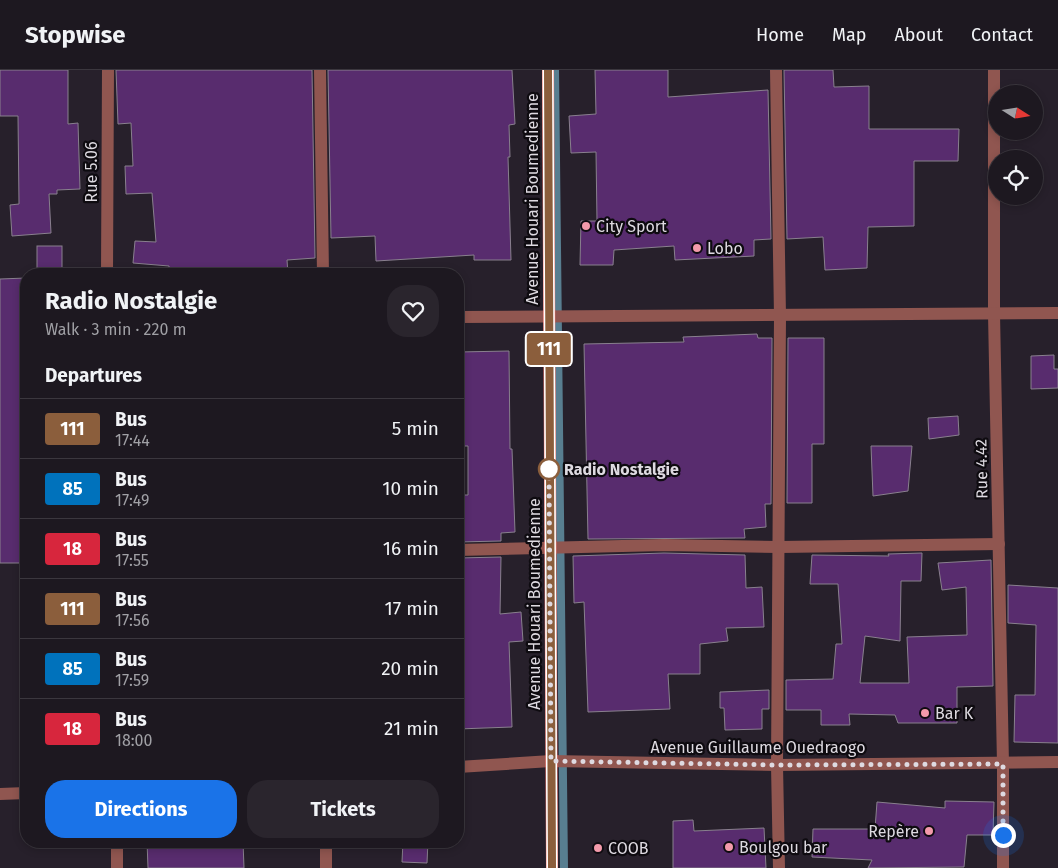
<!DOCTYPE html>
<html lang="en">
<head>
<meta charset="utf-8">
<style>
  :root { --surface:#1d1820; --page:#2a252d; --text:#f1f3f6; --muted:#a0a0a5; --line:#3b373e; --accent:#1a73e8 }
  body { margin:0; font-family:"Fira Sans",sans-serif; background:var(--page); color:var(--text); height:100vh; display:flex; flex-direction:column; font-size:19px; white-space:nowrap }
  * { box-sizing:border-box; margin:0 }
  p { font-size:16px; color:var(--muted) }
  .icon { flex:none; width:28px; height:28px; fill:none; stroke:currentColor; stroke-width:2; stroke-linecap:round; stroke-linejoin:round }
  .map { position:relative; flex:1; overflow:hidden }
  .drawer { position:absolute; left:20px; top:198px; width:444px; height:580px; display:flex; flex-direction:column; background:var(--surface); border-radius:20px; box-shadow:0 2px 8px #0003,0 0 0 1px var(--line) }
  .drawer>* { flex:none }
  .badge { padding:0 10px; border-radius:4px; font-size:18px; line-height:32px }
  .needle { width:32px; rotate:102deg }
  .fabs { position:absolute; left:988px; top:15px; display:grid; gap:10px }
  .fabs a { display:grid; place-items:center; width:55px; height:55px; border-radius:50%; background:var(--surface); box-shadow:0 2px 8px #0003,0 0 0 1px var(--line); font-size:25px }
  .you { position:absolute; width:25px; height:25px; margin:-12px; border:4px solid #fff; border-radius:50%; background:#1a73e8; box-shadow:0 0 0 8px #1a73e833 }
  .map>.badge { position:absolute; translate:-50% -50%; box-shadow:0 0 0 2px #fff }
  h2 { padding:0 25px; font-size:19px; line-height:45px }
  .round { display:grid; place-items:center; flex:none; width:52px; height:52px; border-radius:20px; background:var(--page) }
  .head { display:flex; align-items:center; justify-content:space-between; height:85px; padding:0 25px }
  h1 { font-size:24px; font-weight:700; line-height:38px }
  .button { display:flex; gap:10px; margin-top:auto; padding:10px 25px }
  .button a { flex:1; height:58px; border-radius:20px; background:var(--accent); color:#fff; font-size:20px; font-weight:700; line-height:58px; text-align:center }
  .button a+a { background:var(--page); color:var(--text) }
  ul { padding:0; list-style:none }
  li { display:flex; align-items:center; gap:15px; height:60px; padding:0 25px; border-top:1px solid var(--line) }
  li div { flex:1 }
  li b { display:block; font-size:19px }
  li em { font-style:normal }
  li .badge { min-width:55px; font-weight:700; text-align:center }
  header { display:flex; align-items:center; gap:30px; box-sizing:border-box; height:70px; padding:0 25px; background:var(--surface); border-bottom:1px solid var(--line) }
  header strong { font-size:24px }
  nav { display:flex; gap:28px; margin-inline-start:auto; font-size:18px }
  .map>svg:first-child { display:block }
</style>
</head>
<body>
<header>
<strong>Stopwise</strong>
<nav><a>Home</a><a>Map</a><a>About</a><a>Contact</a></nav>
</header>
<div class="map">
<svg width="1058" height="798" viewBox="0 0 1058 798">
  <rect width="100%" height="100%" fill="#27202b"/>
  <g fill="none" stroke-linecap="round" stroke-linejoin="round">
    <!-- stream -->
    <path stroke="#587e90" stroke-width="8" d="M555,0L564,798"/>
  </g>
  <!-- building -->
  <g fill="#582c6e" stroke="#89808e">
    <path d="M0,0H68V54L78,53L80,119L57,120V124H49L51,163L12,166L10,135L19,134L18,46H0Z"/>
    <path d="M116,0H312L315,188L287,190L288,204H169V196L133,193L135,171L156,172L152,123L126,124L125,96H133L131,53L118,54Z"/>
    <path d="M328,0H512L515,54L509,55L510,87H508L511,190H474V185L376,191L375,166L331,168Z"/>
    <path d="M595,0H668V27L768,20L771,169L754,170V186L675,190L674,176L614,180L613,195H580L581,151H597L596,82L571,83L569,46L596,44Z"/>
    <path d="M784,0H833L834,17L869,16V59H959L958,91H914V156L868,157L867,198L825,200L823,167L787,169Z"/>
    <rect x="37" y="176" width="25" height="23"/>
    <path d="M26,208V493H0V209Z"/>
    <path d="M757,264L758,268H772L771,434H765L766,457L744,459L745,468L588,469L584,274L684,272L683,267Z"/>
    <path d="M788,268H824V374H812V433H787Z"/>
    <path d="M509,281L510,379H512L515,462L501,463V471L458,472V425H468V376H458V282Z"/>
    <path d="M1054,285V299H1058V318L1031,319V286Z"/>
    <path d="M958,346L959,365L929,369L928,348Z"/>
    <path d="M871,376H912L908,421L873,426Z"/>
    <path d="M664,483L745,485L746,518L762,517L764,557L726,558L728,571L700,574V604H668L670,639L588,642L584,532L574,533L573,486Z"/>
    <path d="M922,483L921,511H901L900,571L865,566L860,613H909L907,567L967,565L966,517L942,520L938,493L991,490L993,616L957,617V653H898L895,645L849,644L850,655H821V640H786V610L833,609L836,574H842L838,514H810L812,485L889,486L888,484Z"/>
    <path d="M501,487L500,544L521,542L523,571L509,572L512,657L458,659V488Z"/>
    <path d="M1008,515L1058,518V673L1014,672L1015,625H1035L1036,555L1008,553Z"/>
    <path d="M769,620V639H762V659L725,660L724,638H720V622Z"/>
    <path d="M945,731L994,732L993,765H967L964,797L868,798L872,790L812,787L813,759H875L877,732L945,738Z"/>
    <path d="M693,750L694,761L764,758L766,798H673V751Z"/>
    <path d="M147,771H243L244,798H148Z"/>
    <path d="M403,771H428L427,793L402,792Z"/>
  </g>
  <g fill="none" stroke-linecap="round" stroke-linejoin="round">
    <!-- minor -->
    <g stroke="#905650" stroke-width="12">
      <path d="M320,0L323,204"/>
      <path d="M776,0L780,246L777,695L779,798"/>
      <path d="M994,0V244L1003,694V798"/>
      <path d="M107,204L108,0"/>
      <path d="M458,247L1058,243"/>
      <path d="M458,480L664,475L779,477L999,474"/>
      <path d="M458,697L551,691L777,695L1058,692"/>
      <path d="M0,724L26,723"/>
      <path d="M117,798V771"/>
      <path d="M326,798V771"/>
    </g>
    <!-- major -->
    <path stroke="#ff857b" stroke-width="12" d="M548,0L552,798"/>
  </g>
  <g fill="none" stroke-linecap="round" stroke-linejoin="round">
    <defs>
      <path id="line" d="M548,0L552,798"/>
    </defs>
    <!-- line casing -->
    <use href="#line" stroke="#fff" stroke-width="11"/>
    <!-- line -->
    <use href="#line" stroke="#8b5e3c" stroke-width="8"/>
    <!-- walk -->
    <path stroke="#dedae1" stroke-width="5" stroke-dasharray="0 9" d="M549,399L551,691L778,695L1003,694V765"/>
  </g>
  <!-- markers -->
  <g fill="#f39aab" stroke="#0e0b10" stroke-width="2">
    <circle cx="586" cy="156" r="5"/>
    <circle cx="697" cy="178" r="5"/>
    <circle cx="925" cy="643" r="5"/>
    <circle cx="929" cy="761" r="5"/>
    <circle cx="729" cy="777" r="5"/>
    <circle cx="598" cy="778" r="5"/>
  </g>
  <circle fill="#fff" stroke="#8b5e3c" stroke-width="2.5" cx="549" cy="399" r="10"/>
  <g text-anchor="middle" stroke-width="4.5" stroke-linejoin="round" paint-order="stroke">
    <!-- street labels -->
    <g font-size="16" fill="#dedae1" stroke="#0e0b10">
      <text transform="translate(91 102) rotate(-90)" y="6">Rue 5.06</text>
      <text transform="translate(532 129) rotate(-90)" y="6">Avenue Houari Boumedienne</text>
      <text transform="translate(981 399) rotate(-91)" y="6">Rue 4.42</text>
      <text transform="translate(534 534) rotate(-90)" y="6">Avenue Houari Boumedienne</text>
      <text x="758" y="683">Avenue Guillaume Ouedraogo</text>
    </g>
    <!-- poi labels -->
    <g font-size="16" fill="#dedae1" stroke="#0e0b10" text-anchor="start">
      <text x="596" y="162">City Sport</text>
      <text x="707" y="184">Lobo</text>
      <text x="935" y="649">Bar K</text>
      <text x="919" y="767" text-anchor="end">Repère</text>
      <text x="739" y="783">Boulgou bar</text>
      <text x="608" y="784">COOB</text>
    </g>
    <!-- stop labels -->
    <g font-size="16" font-weight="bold" fill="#dedae1" stroke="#0e0b10" text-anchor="start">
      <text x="564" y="405">Radio Nostalgie</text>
    </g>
  </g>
</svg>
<div class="fabs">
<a><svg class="needle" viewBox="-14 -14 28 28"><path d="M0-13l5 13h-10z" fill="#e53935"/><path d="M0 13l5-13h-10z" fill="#a0a0a5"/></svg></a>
<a><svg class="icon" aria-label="locate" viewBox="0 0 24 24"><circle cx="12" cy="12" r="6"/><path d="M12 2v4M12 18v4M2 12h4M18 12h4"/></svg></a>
</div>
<div class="you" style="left:1003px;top:765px"></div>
<b class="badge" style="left:549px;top:279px;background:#8b5e3c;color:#fff">111</b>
<section class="drawer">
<div class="head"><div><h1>Radio Nostalgie</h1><p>Walk · 3 min · 220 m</p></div><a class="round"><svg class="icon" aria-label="heart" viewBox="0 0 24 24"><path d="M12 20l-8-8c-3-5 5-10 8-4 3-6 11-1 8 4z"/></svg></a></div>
<h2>Departures</h2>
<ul>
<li><span class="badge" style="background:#8b5e3c;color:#fff">111</span><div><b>Bus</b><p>17:44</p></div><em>5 min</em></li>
<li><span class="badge" style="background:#0072bc;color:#fff">85</span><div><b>Bus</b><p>17:49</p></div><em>10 min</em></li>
<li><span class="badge" style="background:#d7263d;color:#fff">18</span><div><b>Bus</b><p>17:55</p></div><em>16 min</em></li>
<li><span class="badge" style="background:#8b5e3c;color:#fff">111</span><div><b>Bus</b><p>17:56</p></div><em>17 min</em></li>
<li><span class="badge" style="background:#0072bc;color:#fff">85</span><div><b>Bus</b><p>17:59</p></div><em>20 min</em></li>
<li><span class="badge" style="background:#d7263d;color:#fff">18</span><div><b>Bus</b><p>18:00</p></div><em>21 min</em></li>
</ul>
<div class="button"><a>Directions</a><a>Tickets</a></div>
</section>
</div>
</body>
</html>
